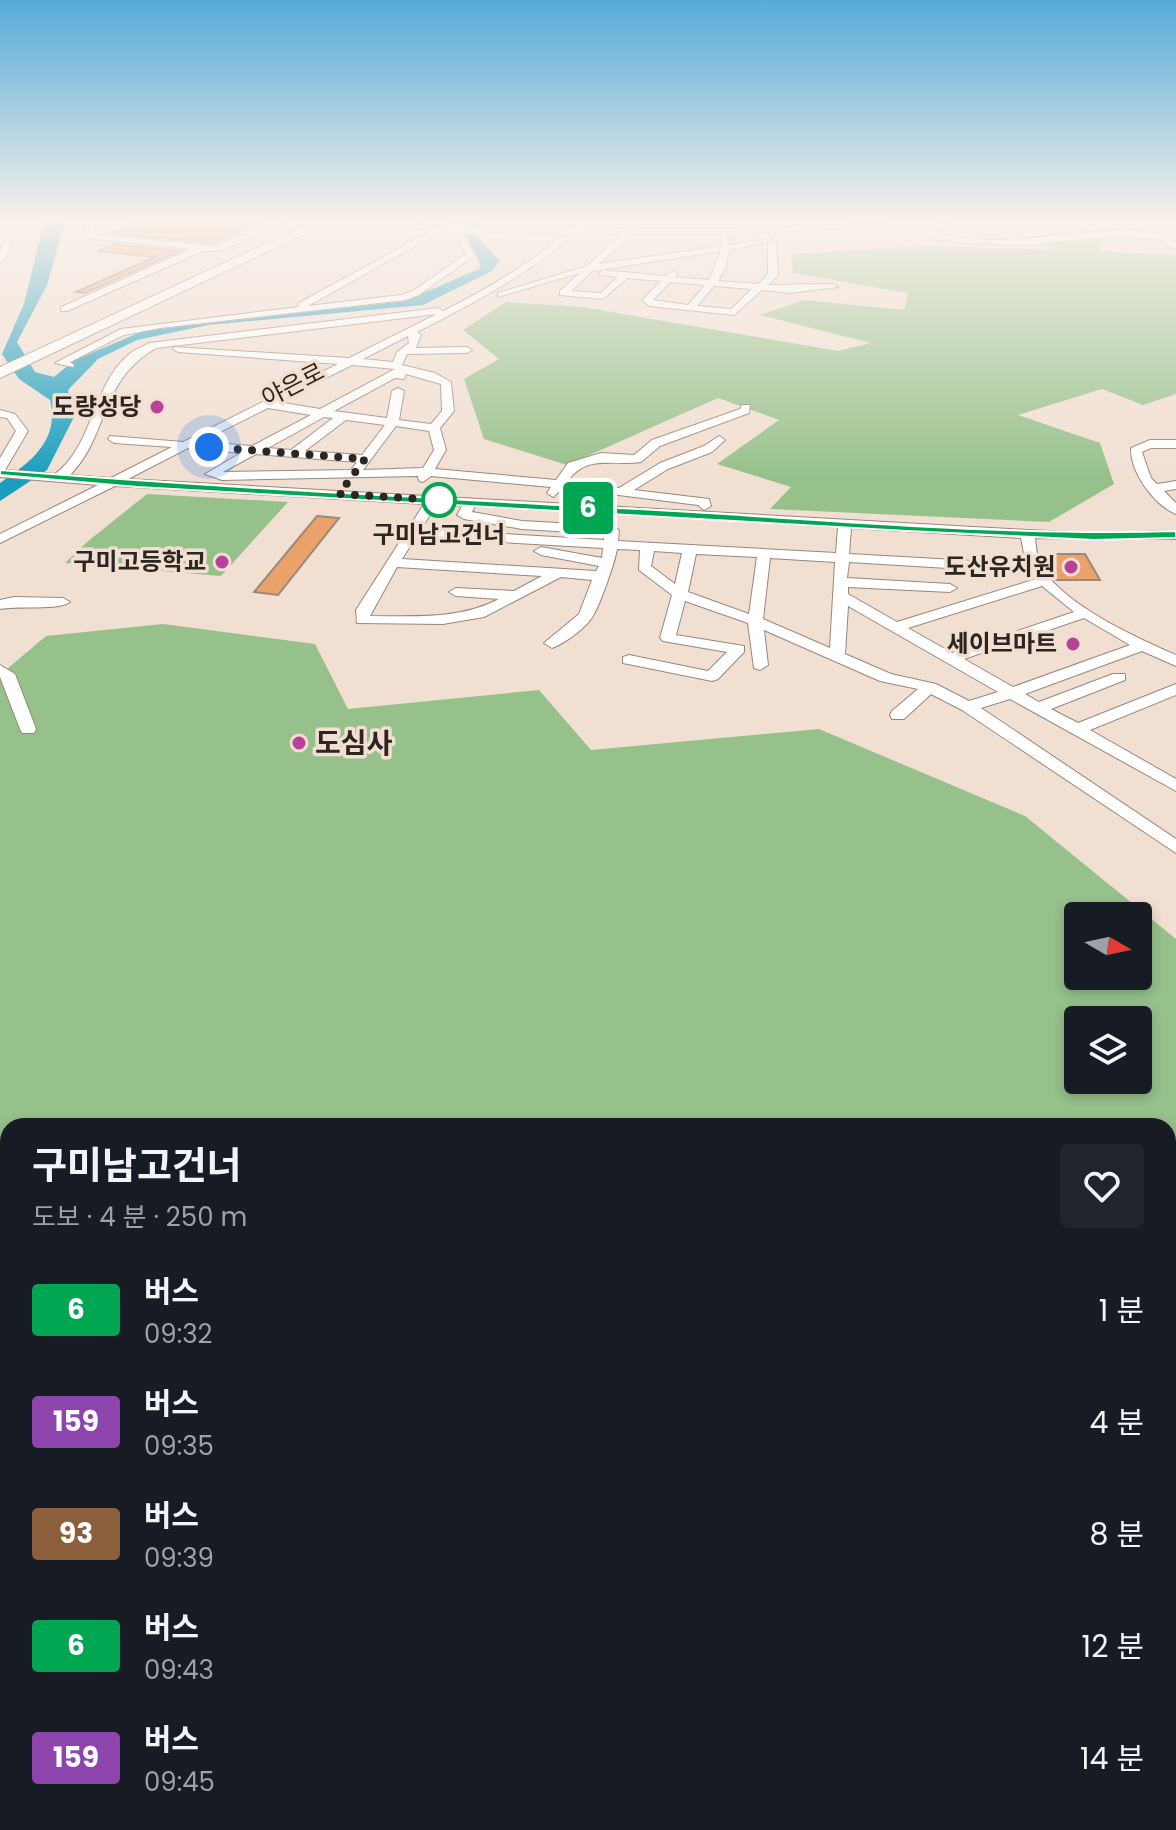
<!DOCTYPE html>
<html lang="ko">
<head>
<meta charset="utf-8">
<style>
  :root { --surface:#171b24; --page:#20242c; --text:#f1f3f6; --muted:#9ea1a6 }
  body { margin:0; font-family:Poppins,"Noto Sans KR",sans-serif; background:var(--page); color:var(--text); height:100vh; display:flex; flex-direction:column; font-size:30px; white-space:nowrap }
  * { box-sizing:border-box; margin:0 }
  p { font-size:26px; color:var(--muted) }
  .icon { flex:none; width:44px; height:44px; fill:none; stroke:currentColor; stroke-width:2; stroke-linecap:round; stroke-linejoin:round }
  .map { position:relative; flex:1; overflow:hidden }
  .sheet { position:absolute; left:0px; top:1118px; width:1176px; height:712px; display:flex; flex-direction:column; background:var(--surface); border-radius:24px 24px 0 0; box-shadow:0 4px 12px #0003 }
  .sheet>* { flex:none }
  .badge { padding:0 16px; border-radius:6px; font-size:28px; line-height:52px }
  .needle { width:52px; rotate:99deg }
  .tools { position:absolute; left:1064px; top:902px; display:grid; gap:16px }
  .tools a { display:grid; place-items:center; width:88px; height:88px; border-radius:8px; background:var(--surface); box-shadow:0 4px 12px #0003; font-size:40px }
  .you { position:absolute; width:40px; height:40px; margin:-20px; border:6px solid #fff; border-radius:50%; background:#1a73e8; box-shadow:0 0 0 12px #1a73e833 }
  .map>.badge { position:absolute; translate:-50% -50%; box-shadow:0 0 0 4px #fff }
  .round { display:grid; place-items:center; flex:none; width:84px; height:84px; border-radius:8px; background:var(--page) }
  .summary { display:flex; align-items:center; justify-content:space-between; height:136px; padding:0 32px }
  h1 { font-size:38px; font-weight:700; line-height:60px }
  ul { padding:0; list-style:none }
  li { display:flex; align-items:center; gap:24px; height:112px; padding:0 32px }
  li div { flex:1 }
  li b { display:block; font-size:30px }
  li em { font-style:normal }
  li .badge { min-width:88px; font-weight:700; text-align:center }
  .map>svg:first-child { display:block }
</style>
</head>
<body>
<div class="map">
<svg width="1176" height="1830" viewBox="0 0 1176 1830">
  <rect width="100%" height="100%" fill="#f1dfd2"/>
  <!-- green -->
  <g fill="#96c18b" fill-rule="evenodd">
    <path d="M1104,239L1098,251L1176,255V394L1143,405L1102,389L1018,415L1100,443L1114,484L1049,522L770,509L791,487L717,464L779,420L718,398L567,465L484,439L464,379L499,359L463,330L506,302L582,307L838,351L871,343L760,315L804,300L904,310L908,293L793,273L791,254L929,246L1055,250L1041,244Z"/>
    <path d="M147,494L288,502L221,576L65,563L87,542Z"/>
    <path d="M163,624L315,644L348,709L539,690L591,750L819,729L1025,816L1176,939V1830H0V675L46,636ZM1078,916H1138V976H1078ZM1078,1020H1138V1080H1078ZM8,1126H1168V1822H8Z"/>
  </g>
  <!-- water -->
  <path fill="#1a9ebe" d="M47,221H65L47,285L17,342L35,372L54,377L75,360L143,331L405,301L481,268C476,249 465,239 459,221H478L476,235L500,261L492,271L423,305L208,325L137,340L98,359L68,390L75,415L47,470L0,501V483C31,462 60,440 50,400L19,379L2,354L24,304L40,238Z"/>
  <!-- building -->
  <g fill="#eaa16a" stroke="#99887c" stroke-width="2">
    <path d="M141,221H262L214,243L110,233Z"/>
    <path d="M115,244L180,251L85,293L76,292L155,257L98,251Z"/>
    <path d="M317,516L339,518L278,595L254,592Z"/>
    <path d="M1043,554H1085L1100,580H1056Z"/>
  </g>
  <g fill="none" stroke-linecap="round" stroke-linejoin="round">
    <defs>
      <g id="minor">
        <path d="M14,221H22L4,260L0,263V251Z"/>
        <path d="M87,221H95L93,234L216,246L274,221H286L220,251H203L67,311H61V307L191,249L85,238Z"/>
        <path d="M363,221H398L447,228L308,306L401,295L413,291L466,254L446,221H454L475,255L419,295L405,300L160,328L124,335L70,362L74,365L73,367L55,363L121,329L298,307L299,303L433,230Z"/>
        <path d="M581,221H590L582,228L628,229L635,225L638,229H724L960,221L924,225C986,265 1133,207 1176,242V249L1155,238L1104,237L1029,245L964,243L934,239L914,225L727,234L729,245L759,240L763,243L729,250L726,267L718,281L758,284L768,274V242L772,239L776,242L778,275L768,285L833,284L838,287L789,293L762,290L734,315L649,306L642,300L661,281L627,278L603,299L560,295V291L580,273L498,297V293L587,266L623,234L576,233C527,275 474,303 417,332L421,335L416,348L467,347L472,350L467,353L407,354L402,365L435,373L451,382L454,411L440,428L446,450L435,469L556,480L568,463L601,453L634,455L652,440L740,409L742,405H750L749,413L660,446L641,462C613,466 586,454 568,481L619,488L660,463L704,446L719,436L725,440L712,452L668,469L634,490L709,499L711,506L704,510L698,505L563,488L553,497L547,493L551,487L431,476L423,482L419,481L418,476L222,480L205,474L241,453L188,448L128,479L1027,530L1094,533L1176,531V539L1035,538C1036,548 1037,560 1042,568C1066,606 1135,637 1176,655V666L1142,651L1025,694L1039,702L1113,674H1125V680L1051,709L1078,723L1176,684V695L1090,730L1176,779V791L1010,699L981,708L1176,839V853L962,710L931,694L904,719H892L890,715L892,711L918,689L880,681L764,630L768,665L760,670L754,668L748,623L685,601L676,635L744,646V652L718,679L712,681L623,663V657L629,655L708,671L727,652L663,641L660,638L672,595L639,570L640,550L617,549C615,562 600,605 593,616C587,627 564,644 552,648L544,643L579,614L592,580L561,577L484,617L443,624L357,623L356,610L424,504L115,486L0,543V534L98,485L0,477V458L16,431L7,418L0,417V410L15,414L28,431L5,470L55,474C93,446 92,387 127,356C133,350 143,347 149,343L438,308L443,311C487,289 528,265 566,233L483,232L480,228H572ZM633,234H721V246L599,264ZM721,251L709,280L675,277L678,274L673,271L666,276L602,270L599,275L618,277L601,293L571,291L592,271ZM670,282L705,285L688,305L653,300ZM714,286L752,289L731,309L697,306ZM437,314L349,358L174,347L173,349L178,352L338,364L183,442L110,436L108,439L114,443L172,447L111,478L70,475C110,435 97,383 156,348ZM408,336L409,343L397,352L393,362L363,359ZM352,365L395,369L320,409L278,402ZM406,374L441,384L442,411L431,424L399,420L404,391L398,388L392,391L387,418L334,411L395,378L404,379ZM268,408L311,415L252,446L200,442ZM324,417L333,418L291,450L268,448ZM346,420L385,425L362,455L305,451ZM396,426L429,431L434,450L423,468L363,470ZM256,454L357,462L351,470L223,472ZM437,504L462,506L457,515L464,519L522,529L605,534L604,540L421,529ZM475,506L838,527L836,553L618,541L619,530L612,526L522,521L472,512ZM851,528L1021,538L1026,564L849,554ZM416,537L603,548L602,558L541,547L534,551L541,555L599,566L596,571L402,559ZM654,551L682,553L675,584L651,566ZM696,554L757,557L749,614L688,592ZM770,558L835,562L830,648L763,619ZM849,562L1031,573L1036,579L897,622L848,594V587L950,592L957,588L950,584L847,578ZM397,567L542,576L514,591L456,588L449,592L456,596L499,599C459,620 414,616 370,616ZM1042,586L1074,612L952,653L908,628ZM848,606L998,692L969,701L936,684L891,674L845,654ZM1084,618L1130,645L1013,687L964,659Z"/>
        <path d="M1150,440H1176V448H1151L1142,452L1151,478L1157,484L1176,481V489L1164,491L1176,503V514C1154,505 1130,472 1131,448Z"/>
        <path d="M14,597L63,598L70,602C58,611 19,605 0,609V600Z"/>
        <path d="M0,665L15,674L36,729L34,733H22L20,729L0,677Z"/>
      </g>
      <path id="highway" d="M315,221H332L0,378V367Z"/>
    </defs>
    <!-- minor casing -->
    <use href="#minor" stroke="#98877b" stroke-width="2"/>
    <!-- highway casing -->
    <use href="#highway" stroke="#98877b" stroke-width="2"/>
    <!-- minor -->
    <use href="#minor" fill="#fff" fill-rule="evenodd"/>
    <!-- highway -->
    <use href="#highway" fill="#fff" fill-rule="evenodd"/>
    <defs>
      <path id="minor-bridge" d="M447,228L483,230"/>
    </defs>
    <!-- minor-bridge casing -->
    <use href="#minor-bridge" stroke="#98877b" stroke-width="10" stroke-linecap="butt"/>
    <!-- minor-bridge -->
    <use href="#minor-bridge" stroke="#fff" stroke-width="9"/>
  </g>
  <!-- sky -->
  <linearGradient id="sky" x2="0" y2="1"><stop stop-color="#55abd7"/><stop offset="0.46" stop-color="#f9f1eb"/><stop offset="1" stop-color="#f9f1eb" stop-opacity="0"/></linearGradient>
  <rect width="1176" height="478" fill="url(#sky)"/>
  <!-- line -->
  <path fill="#00a651" stroke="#fff" stroke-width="2" d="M0,470C225,488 450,499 675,511C842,521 1009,536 1176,531V538L1094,540L906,531L137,487L0,475Z"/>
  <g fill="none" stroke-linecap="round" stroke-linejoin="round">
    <!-- walk -->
    <path stroke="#2c2521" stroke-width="8" stroke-dasharray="0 14.4" d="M209,447L365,459L339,494L439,500"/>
  </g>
  <!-- markers -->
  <g fill="#b84299" stroke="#f1dfd2" stroke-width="3">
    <circle cx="157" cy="407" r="8"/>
    <circle cx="222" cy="562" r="8"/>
    <circle cx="1071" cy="567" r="8"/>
    <circle cx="1073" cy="644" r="8"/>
    <circle cx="299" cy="743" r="8"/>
  </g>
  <circle fill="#fff" stroke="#00a651" stroke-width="4" cx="439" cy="500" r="16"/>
  <g text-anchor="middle" stroke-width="7" stroke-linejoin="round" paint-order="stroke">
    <!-- far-street labels -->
    <g font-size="24" fill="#2c2521" stroke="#f1dfd2">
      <text transform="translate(293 385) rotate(-27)" y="8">야은로</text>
    </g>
    <!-- far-poi labels -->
    <g font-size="24" font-weight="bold" fill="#2c2521" stroke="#f1dfd2" text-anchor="end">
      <text x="141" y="415">도량성당</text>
      <text x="206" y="570">구미고등학교</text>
      <text x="1055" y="575">도산유치원</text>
      <text x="1057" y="652">세이브마트</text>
    </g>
    <!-- far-stop labels -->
    <g font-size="24" font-weight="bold" fill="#2c2521" stroke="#f1dfd2">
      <text x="439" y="543">구미남고건너</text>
    </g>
    <!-- poi labels -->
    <g font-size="28" font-weight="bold" fill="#2c2521" stroke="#f1dfd2" text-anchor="start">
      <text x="315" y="753">도심사</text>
    </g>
  </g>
</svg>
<div class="tools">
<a><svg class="needle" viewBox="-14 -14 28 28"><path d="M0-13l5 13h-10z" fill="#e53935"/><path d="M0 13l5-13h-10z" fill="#9ea1a6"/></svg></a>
<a><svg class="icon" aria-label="layers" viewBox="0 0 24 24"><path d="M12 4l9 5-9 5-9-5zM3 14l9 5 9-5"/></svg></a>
</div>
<div class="you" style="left:209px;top:447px"></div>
<b class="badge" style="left:588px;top:508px;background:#00a651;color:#fff">6</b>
<section class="sheet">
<div class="summary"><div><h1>구미남고건너</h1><p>도보 · 4 분 · 250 m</p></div><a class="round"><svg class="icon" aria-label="heart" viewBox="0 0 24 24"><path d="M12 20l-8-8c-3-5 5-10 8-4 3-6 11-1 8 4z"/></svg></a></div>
<ul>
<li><span class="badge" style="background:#00a651;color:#fff">6</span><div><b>버스</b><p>09:32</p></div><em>1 분</em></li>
<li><span class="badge" style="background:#8e44ad;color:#fff">159</span><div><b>버스</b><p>09:35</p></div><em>4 분</em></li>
<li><span class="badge" style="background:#8b5e3c;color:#fff">93</span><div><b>버스</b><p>09:39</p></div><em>8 분</em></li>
<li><span class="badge" style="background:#00a651;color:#fff">6</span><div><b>버스</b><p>09:43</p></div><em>12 분</em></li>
<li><span class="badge" style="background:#8e44ad;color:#fff">159</span><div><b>버스</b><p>09:45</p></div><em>14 분</em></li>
</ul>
</section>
</div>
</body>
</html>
